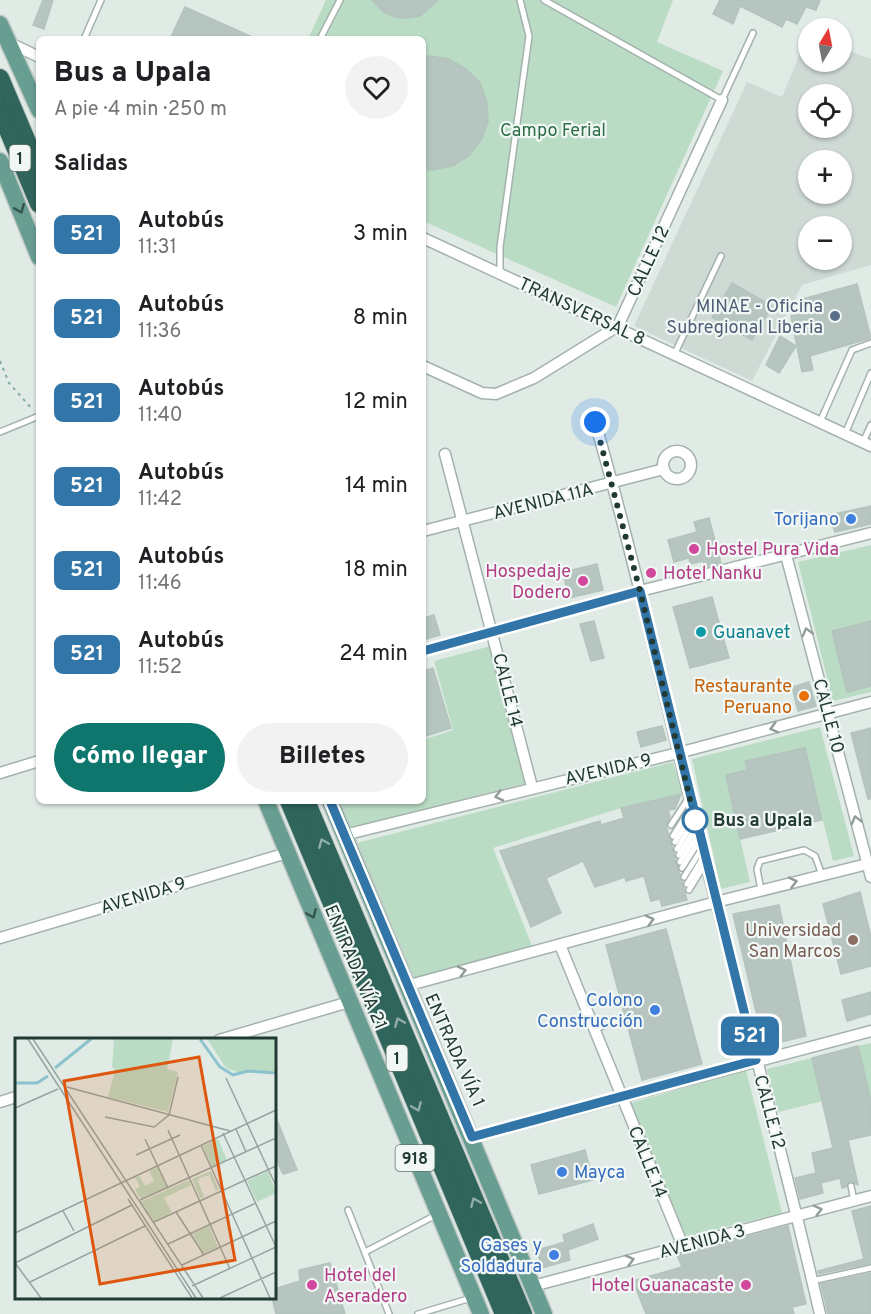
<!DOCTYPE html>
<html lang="es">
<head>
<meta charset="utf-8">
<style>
  :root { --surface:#fff; --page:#f2f2f2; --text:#202124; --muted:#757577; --accent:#0f766e }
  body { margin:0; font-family:Overpass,sans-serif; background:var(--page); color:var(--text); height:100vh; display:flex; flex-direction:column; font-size:22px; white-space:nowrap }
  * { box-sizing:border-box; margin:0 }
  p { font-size:20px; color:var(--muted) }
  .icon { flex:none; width:33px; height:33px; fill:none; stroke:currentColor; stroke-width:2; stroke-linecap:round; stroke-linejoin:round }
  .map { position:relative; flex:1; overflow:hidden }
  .sheet { position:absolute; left:36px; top:36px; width:390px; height:768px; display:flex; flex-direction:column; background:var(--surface); border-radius:9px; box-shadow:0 2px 4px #0004 }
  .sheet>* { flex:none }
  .badge { padding:0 12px; border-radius:9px; font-size:21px; line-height:39px }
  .needle { width:39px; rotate:10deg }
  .tools { position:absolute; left:798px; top:18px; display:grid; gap:12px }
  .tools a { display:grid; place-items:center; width:54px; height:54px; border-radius:50%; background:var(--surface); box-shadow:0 2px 4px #0004; font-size:30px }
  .you { position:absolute; width:30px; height:30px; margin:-15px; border:4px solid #fff; border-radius:50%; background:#1a73e8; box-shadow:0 0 0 9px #1a73e833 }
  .map>.badge { position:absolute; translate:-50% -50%; box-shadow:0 0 0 3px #fff }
  h2 { padding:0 18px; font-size:22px; line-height:54px }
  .round { display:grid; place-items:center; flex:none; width:63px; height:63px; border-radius:32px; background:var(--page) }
  .head { display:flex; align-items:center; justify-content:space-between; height:102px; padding:0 18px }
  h1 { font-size:28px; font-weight:800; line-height:45px }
  .button { display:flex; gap:12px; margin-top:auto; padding:12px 18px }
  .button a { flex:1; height:69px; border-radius:36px; background:var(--accent); color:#fff; font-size:24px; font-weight:800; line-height:69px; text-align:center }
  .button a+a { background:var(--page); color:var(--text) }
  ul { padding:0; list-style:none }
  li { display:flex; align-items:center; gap:18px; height:84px; padding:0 18px }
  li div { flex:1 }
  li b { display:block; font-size:22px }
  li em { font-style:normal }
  li .badge { min-width:66px; font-weight:700; text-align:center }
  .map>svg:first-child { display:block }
</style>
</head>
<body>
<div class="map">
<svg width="871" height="1314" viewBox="0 0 871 1314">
  <rect width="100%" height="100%" fill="#e1ebe6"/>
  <!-- built -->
  <path fill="#cfdad5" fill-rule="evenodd" d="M808,34V62H842V48L871,59V265L802,285L752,381L634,326L747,82L782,97ZM808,94H842V128H808ZM808,160H842V194H808ZM808,226H842V260H808Z"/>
  <!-- green -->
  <g fill="#badbc4">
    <path d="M326,0H673L657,42L723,71L616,307L423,221V39H308Z"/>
    <path d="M871,545V621L832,631L847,692L871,686V692L833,701L798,562Z"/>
    <path d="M491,646L527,783L348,829L338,801H423V740L453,730L434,661Z"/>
    <path d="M820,727L854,856L833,861L805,748L745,761L747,770L726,776L750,882L721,889L692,759Z"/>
    <path d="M673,762L683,793L621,808L493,848L532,946L401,982L341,847Z"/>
    <path d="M871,1043V1101L858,1046Z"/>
    <path d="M812,1058L823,1101L778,1112L767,1069Z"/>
    <path d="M746,1070L782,1213L686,1237L631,1103Z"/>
  </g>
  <!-- building -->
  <g fill="#b6c5bf" stroke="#b3c4bd" stroke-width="1.5">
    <path d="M43,0H53L44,29L33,25Z"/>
    <path d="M372,0H438L420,16L408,18L395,17L384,12Z"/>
    <path d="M720,0H820L816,10L806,7L797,24L786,19L782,27L740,6L733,24L713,14Z"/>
    <path d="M185,7L257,39H170Z"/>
    <path d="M429,56L449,59L466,69L480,83L487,102L488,122L481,140L469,156L452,166L433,170L423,169V58Z"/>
    <path d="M732,283L772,306L752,340L712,317Z"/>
    <path d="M857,284L871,338L810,356L813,370L802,372L791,316L803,313L799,300Z"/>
    <path d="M780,336L796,346L779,373L766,365Z"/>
    <path d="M871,506V524L835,532L829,515Z"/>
    <path d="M709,518L721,563L705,567L703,561L690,564L689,558L674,562L668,540L697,532L694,522Z"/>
    <path d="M597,564L603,590L569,598L563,572Z"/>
    <path d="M712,597L729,658L690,668L673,607Z"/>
    <path d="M434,615L440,635L423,640V618Z"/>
    <path d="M594,621L604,658L591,661L580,624Z"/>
    <path d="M871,621V686L847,692L832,631Z"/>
    <path d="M433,668L451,728L423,737V671Z"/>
    <path d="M809,682L816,706L798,711L792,687Z"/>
    <path d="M662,726L666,740L641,747L637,732Z"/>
    <path d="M871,728V799H868L851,733Z"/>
    <path d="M805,748L822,820L740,839L726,775L747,770L745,761Z"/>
    <path d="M681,794L675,809L668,810L670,817L666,825L687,900L662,906L660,899L651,901L644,876L626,881L625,877L595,887L583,861L546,878L561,913L531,927L500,851L600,821L601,825L624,818L621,808Z"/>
    <path d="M860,892L871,937V966L841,974L823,904Z"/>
    <path d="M779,905L806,1036L764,1046L733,914Z"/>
    <path d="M666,929L702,1064L642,1080L606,945Z"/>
    <path d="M871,992V1014L847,1021L842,1000Z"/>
    <path d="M858,1046L871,1101V1135L848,1140L858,1185L849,1181L846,1187L842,1188L840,1178L821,1183L823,1193L800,1199L795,1178L816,1173L812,1153L833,1148L812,1058Z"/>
    <path d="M274,1115H275L297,1170L283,1174L274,1154Z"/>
    <path d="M585,1150L593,1180L539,1194L531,1165Z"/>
    <path d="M871,1206V1263L819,1274L818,1271L864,1259L852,1211Z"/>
    <path d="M593,1224L598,1239L568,1250L570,1260L542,1268L537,1250L565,1242L563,1235Z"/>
    <path d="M788,1226L806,1304L792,1307L794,1314H646L633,1281L682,1267L677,1255Z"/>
    <path d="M330,1263L345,1314H276L272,1298H274V1289L300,1281L299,1270Z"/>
    <path d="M871,1273V1314H828L821,1284Z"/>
  </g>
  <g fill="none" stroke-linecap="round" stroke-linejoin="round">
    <defs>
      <g id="lane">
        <path d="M544,0L722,100L753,33"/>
        <path d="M84,39L101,0"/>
        <path d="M320,39L340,0"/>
        <path d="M500,273V247L529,36L520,0"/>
        <path d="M675,353L721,256"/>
        <path d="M820,422L852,350L871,343"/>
        <path d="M0,432L39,416"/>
        <path d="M845,434L871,373"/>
        <path d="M863,442L871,425"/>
        <path d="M671,825L688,799"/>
        <path d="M673,836L690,809"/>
        <path d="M675,842L693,813"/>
        <path d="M677,849L693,822"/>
        <path d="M679,855L695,829"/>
        <path d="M680,862L697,835"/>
        <path d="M682,868L699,841"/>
        <path d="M684,877L701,850"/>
        <path d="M687,884L703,858"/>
        <path d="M689,890L705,864"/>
        <path d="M761,890L757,869L760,861L804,850L815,856L822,875"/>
        <path d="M594,1030L616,1020"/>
        <path d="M851,1186L854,1201"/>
        <path d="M348,1210L389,1314"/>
        <path d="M365,1252L438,1214"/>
        <path d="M812,1281L871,1268"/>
        <path d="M418,1314L471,1298"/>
      </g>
      <g id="street">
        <path d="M10,43L39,57"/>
        <path d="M423,238L871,446"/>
        <path d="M423,366L482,393L496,394L534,378L618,326L722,100"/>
        <path d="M595,422C636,563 666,706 702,848C742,1003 784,1158 820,1314"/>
        <circle cx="677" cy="465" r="14"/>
        <path d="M445,454L532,787"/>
        <path d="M423,531L664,469"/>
        <path d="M786,555L871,877"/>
        <path d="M423,651L640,591L871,533"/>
        <path d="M0,773L39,761"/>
        <path d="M344,835L678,753L871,702"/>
        <path d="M0,938L287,853"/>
        <path d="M560,945L683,1246"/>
        <path d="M406,986L716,902L871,863"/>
        <path d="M219,1040L349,1002"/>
        <path d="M0,1102L16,1097"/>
        <path d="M472,1137L871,1031"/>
        <path d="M533,1286L871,1196"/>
      </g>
      <g id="primary">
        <path d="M0,24L39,110"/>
        <path d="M0,161L39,257"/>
        <path d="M266,801L481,1314"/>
        <path d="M330,801L544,1314"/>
      </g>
      <g id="highway">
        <path d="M0,78L39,170"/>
        <path d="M0,111L39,204"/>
        <path d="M289,801L504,1314"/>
        <path d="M306,801L523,1314"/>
      </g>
    </defs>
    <!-- lane casing -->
    <use href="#lane" stroke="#a4b2ad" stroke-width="8"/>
    <!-- street casing -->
    <use href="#street" stroke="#a4b2ad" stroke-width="13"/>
    <!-- primary casing -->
    <use href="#primary" stroke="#c1c8c6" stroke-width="19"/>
    <!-- highway casing -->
    <use href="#highway" stroke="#c1c8c6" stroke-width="20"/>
    <!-- path -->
    <path stroke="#83ada0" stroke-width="2" stroke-dasharray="3 4.5" stroke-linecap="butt" d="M0,361L9,383L33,410"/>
    <!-- lane -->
    <use href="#lane" stroke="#fff" stroke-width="5"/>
    <!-- street -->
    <use href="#street" stroke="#fff" stroke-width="10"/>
    <!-- primary -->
    <use href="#primary" stroke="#679e91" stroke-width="16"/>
    <!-- highway -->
    <use href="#highway" stroke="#2f655b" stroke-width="18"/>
  </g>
  <!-- one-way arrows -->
  <defs><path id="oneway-chevron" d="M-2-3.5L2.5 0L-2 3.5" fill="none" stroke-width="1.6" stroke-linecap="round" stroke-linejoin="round" transform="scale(1.5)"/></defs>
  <g stroke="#33534b">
    <use href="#oneway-chevron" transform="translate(20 209) rotate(68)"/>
    <use href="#oneway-chevron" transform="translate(312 914) rotate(67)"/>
  </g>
  <g stroke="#909c9a">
    <use href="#oneway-chevron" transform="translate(807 632) rotate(-105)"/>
    <use href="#oneway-chevron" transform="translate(774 728) rotate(165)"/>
    <use href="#oneway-chevron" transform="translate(499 796) rotate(166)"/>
    <use href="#oneway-chevron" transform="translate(856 820) rotate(-105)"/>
    <use href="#oneway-chevron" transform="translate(793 882) rotate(-14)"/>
    <use href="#oneway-chevron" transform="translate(650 920) rotate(-15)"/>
    <use href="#oneway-chevron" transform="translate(462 971) rotate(-15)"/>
    <use href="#oneway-chevron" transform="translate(818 1210) rotate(-15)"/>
    <use href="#oneway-chevron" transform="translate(630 1260) rotate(-15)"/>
  </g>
  <g stroke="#90aea8">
    <use href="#oneway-chevron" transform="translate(323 843) rotate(-113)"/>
    <use href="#oneway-chevron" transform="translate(399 1022) rotate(-113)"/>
    <use href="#oneway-chevron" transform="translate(417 1107) rotate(67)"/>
    <use href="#oneway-chevron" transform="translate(475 1202) rotate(-113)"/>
  </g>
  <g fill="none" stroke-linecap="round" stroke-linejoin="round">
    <defs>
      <path id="line" d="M330,801L472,1137L756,1060L640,591L423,651"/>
    </defs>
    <!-- line casing -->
    <use href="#line" stroke="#fff" stroke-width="14"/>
    <!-- line -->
    <use href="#line" stroke="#3275a8" stroke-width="9"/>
    <!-- walk -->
    <path stroke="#223a34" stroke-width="6" stroke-dasharray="0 10.8" d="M595,422L640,591L695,820"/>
  </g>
  <!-- markers -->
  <circle fill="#5c6f8a" stroke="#f1f7f4" stroke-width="2" cx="835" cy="316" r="6"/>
  <g fill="#3f7fe0" stroke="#f1f7f4" stroke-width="2">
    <circle cx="851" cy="519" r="6"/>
    <circle cx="655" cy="1010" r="6"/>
    <circle cx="562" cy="1172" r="6"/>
    <circle cx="554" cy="1255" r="6"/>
  </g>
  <g fill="#d1479c" stroke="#f1f7f4" stroke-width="2">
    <circle cx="694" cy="549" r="6"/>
    <circle cx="651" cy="573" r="6"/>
    <circle cx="583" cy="581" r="6"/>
    <circle cx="312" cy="1285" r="6"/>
    <circle cx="746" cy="1285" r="6"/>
  </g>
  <circle fill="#0f9aa8" stroke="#f1f7f4" stroke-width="2" cx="701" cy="632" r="6"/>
  <circle fill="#e8710a" stroke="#f1f7f4" stroke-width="2" cx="804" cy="696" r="6"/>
  <circle fill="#fff" stroke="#3275a8" stroke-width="3" cx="695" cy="820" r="12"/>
  <circle fill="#8d6e63" stroke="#f1f7f4" stroke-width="2" cx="853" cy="940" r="6"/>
  <g text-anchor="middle" stroke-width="4.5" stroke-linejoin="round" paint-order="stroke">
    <!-- shield labels -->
    <g fill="#f1f7f4" stroke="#60736e" stroke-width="1.5">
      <rect x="9.5" y="145" width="21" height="26" rx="4.5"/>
      <rect x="386.5" y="1045" width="21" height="26" rx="4.5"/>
      <rect x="395.5" y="1145" width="39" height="26" rx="4.5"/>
    </g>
    <g font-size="16" font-weight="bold" fill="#223a34">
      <text x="20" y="164">1</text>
      <text x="397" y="1064">1</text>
      <text x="415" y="1164">918</text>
    </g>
    <!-- park labels -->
    <g font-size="18" fill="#2e6f48" stroke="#f1f7f4">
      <text x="553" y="136">Campo Ferial</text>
    </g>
    <!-- street labels -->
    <g font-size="18" fill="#223a34" stroke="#f1f7f4">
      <text transform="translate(648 261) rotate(-65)" y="6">CALLE 12</text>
      <text transform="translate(582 311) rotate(25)" y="6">TRANSVERSAL 8</text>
      <text transform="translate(543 501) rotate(-14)" y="6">AVENIDA 11A</text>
      <text transform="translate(508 690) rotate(76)" y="6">CALLE 14</text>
      <text transform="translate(829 716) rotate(75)" y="6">CALLE 10</text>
      <text transform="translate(608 769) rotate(-13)" y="6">AVENIDA 9</text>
      <text transform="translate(143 895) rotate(-17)" y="6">AVENIDA 9</text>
      <text transform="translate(356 967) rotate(67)" y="6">ENTRADA VÍA 21</text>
      <text transform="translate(455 1050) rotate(66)" y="6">ENTRADA VÍA 1</text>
      <text transform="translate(770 1112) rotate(75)" y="6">CALLE 12</text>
      <text transform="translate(648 1162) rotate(68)" y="6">CALLE 14</text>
      <text transform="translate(702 1241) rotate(-15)" y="6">AVENIDA 3</text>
    </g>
    <!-- service labels -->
    <g font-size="18" fill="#4e5e75" stroke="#f1f7f4" text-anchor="end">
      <text x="823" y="312">MINAE - Oficina<tspan x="823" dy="21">Subregional Liberia</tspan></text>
    </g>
    <!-- shop labels -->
    <g font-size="18" fill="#366cbe" stroke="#f1f7f4" text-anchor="end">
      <text x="839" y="525">Torijano</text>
      <text x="643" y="1006">Colono<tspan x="643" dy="21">Construcción</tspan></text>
      <text x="574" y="1178" text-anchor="start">Mayca</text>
      <text x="542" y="1251">Gases y<tspan x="542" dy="21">Soldadura</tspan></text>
    </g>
    <!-- hotel labels -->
    <g font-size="18" fill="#b23c85" stroke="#f1f7f4" text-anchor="start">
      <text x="706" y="555">Hostel Pura Vida</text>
      <text x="571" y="577" text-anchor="end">Hospedaje<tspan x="571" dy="21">Dodero</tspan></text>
      <text x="663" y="579">Hotel Nanku</text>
      <text x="324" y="1281">Hotel del<tspan x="324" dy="21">Aseradero</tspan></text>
      <text x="734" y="1291" text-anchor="end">Hotel Guanacaste</text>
    </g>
    <!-- culture labels -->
    <g font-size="18" fill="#0d838f" stroke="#f1f7f4" text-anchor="start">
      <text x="713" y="638">Guanavet</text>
    </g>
    <!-- food labels -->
    <g font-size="18" fill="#c56008" stroke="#f1f7f4" text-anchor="end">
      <text x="792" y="692">Restaurante<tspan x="792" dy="21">Peruano</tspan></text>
    </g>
    <!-- stop labels -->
    <g font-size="18" font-weight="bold" fill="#223a34" stroke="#f1f7f4" text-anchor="start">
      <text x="713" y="826">Bus a Upala</text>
    </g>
    <!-- education labels -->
    <g font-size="18" fill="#785e54" stroke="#f1f7f4" text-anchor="end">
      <text x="841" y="936">Universidad<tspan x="841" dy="21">San Marcos</tspan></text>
    </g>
  </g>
  <!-- overview -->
  <g transform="translate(15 1038)">
    <rect width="261" height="261" fill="#e1ebe6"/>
    <path d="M99,1H158L152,31L163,34L153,74L93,59L100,32L97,29ZM192,1H261V33L225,35L211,30ZM203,101L212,122L197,129L188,108ZM143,129L152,149L126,161L120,152L125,148L120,140L124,137L130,148L139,143L134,133ZM196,133L204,152L201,153L194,137L185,140L183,143L189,159L185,160L177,141ZM253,133L261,155L242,164L232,143ZM174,142L176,147L149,160L157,174L138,184L125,164ZM194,188L203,209L189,215L177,196Z" fill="#badbc4"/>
    <path fill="none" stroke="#8bc2cd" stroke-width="3" d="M185,1L205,29L218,37L233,33L261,35M40,30L76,1M0,45H22L33,38"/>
    <path fill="none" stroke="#95a49f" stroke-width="1.5" d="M13,1L181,260M18,1L188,260M211,40L261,148M52,49L215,93M0,70L43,51M90,79L139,89L154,77L163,39M221,91L231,114M153,92L215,231M208,95L261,209M130,101L153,150M186,107L255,260M121,117L165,97M113,161L177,260M125,162L261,100M48,173L59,193M161,174L189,217M139,184L261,128M0,195L261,72M153,206L241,165M0,225L117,167M0,225L26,260M167,227L261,183M15,244L130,188M177,248L261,209M205,260L261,234"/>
    <path fill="#de570e" fill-opacity="0.15" stroke="#de570e" stroke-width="3" d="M184,19L220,222L85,246L49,43Z"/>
    <rect width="261" height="261" fill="none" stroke="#223a34" stroke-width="3"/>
  </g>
</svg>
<div class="tools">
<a><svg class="needle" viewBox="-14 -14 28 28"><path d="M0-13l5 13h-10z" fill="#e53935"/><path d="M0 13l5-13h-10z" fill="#757577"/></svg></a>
<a><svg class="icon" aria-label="locate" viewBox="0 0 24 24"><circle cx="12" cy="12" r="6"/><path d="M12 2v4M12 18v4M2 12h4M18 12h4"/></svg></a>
<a>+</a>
<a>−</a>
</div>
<div class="you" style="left:595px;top:422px"></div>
<b class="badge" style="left:750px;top:1036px;background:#3275a8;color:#fff">521</b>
<section class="sheet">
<div class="head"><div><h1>Bus a Upala</h1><p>A pie · 4 min · 250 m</p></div><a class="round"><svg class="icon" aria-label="heart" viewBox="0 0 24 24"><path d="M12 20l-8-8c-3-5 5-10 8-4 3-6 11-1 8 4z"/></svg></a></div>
<h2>Salidas</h2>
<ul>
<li><span class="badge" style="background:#3275a8;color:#fff">521</span><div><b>Autobús</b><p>11:31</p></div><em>3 min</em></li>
<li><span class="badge" style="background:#3275a8;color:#fff">521</span><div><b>Autobús</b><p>11:36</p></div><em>8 min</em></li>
<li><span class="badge" style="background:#3275a8;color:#fff">521</span><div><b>Autobús</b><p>11:40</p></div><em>12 min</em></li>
<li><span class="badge" style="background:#3275a8;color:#fff">521</span><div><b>Autobús</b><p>11:42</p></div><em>14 min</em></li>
<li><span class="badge" style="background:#3275a8;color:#fff">521</span><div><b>Autobús</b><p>11:46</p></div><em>18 min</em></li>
<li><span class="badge" style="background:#3275a8;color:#fff">521</span><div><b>Autobús</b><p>11:52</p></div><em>24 min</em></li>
</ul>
<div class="button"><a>Cómo llegar</a><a>Billetes</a></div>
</section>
</div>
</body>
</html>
